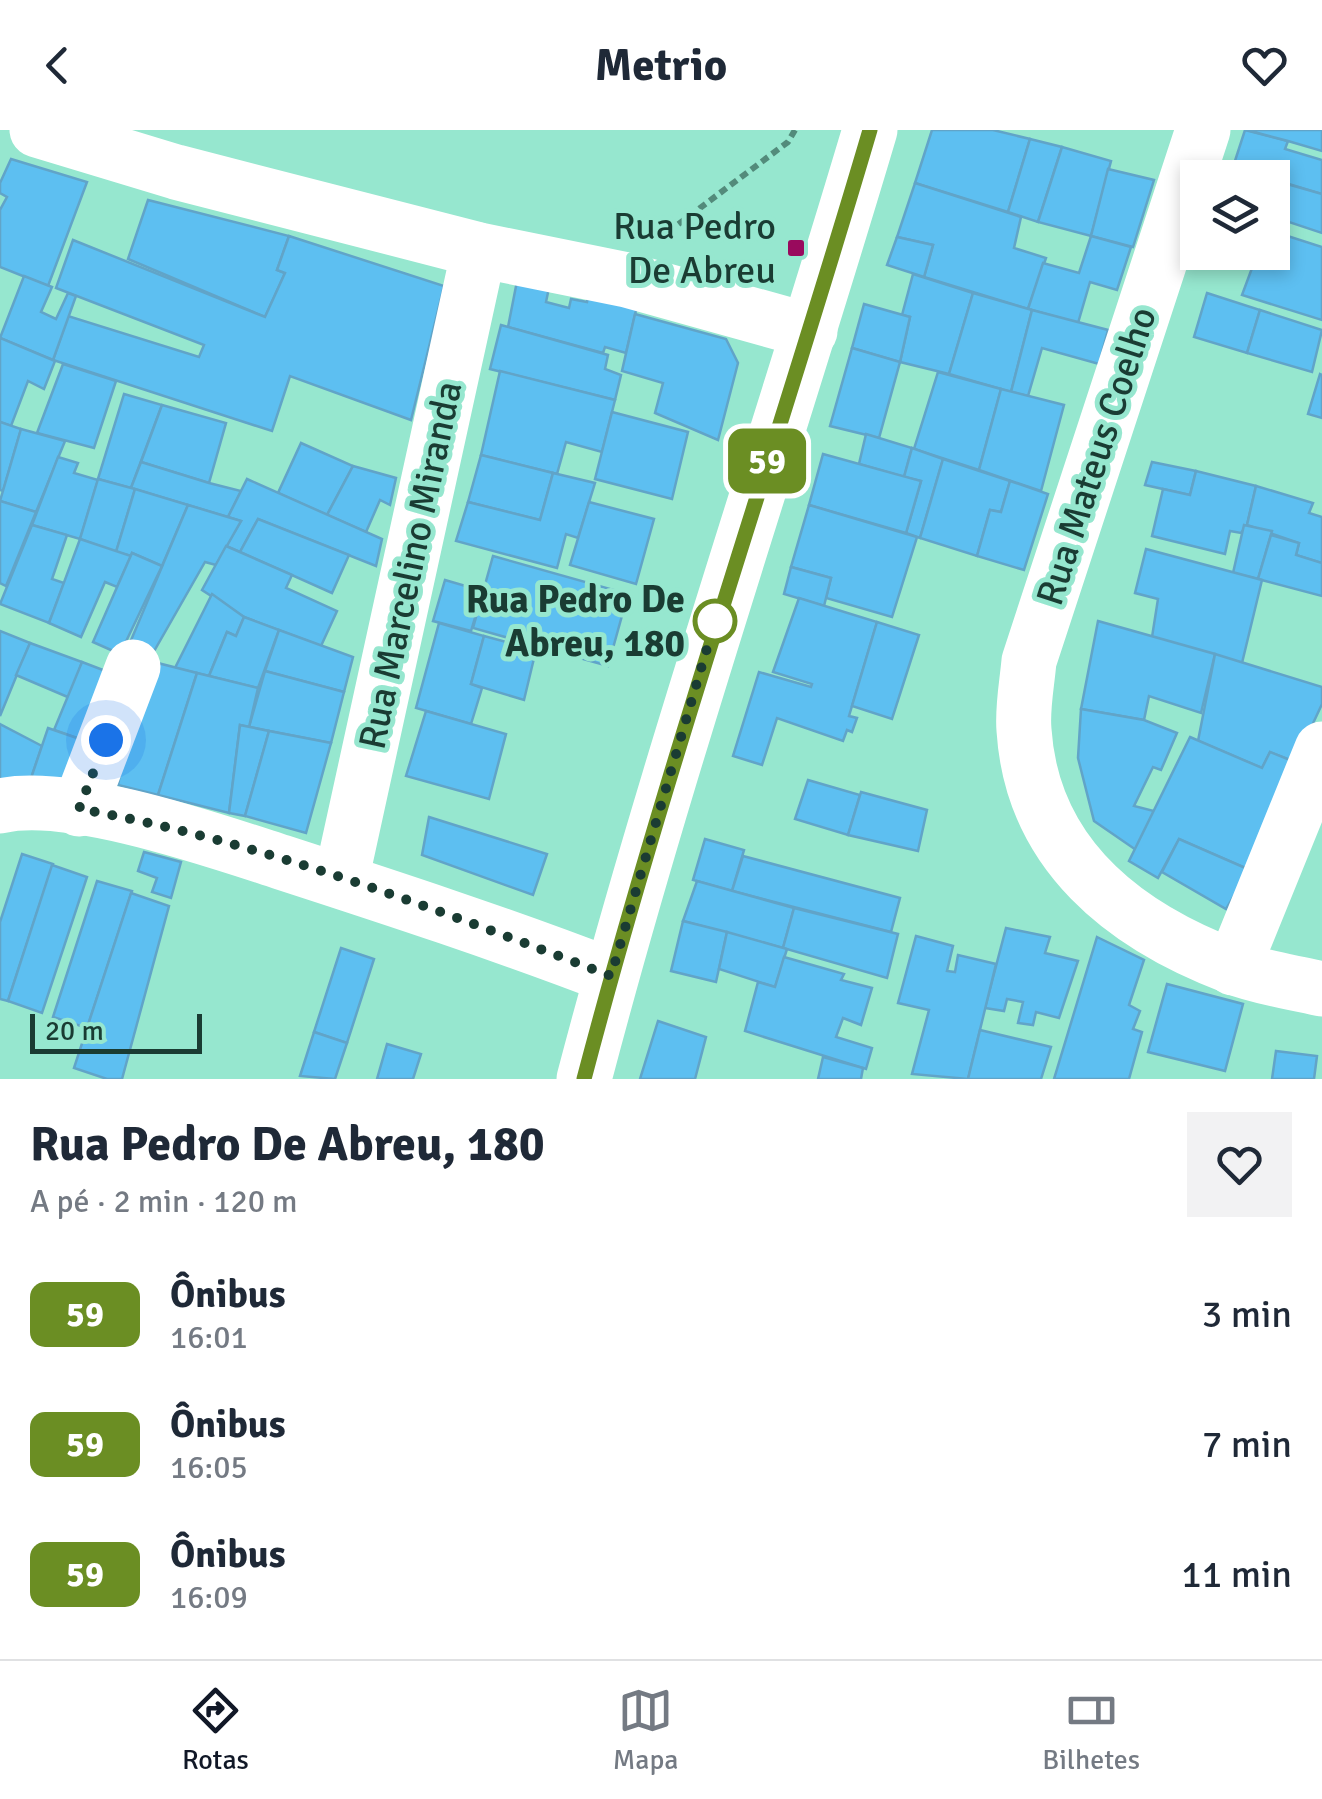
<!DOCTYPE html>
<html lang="pt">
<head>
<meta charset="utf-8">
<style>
  :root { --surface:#fff; --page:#f2f2f3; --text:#1f2937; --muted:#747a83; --line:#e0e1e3; --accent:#111827 }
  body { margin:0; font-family:Signika,sans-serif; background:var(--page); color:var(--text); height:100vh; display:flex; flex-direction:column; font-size:38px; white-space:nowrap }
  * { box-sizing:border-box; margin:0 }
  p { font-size:32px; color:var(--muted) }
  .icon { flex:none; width:55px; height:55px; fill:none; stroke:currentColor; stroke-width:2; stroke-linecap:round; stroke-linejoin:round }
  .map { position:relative; height:949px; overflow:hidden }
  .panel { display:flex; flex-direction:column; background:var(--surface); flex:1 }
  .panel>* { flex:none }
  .badge { padding:0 20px; border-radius:15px; font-size:35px; line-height:65px }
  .fabs { position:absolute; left:1180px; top:30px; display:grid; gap:20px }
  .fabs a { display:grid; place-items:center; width:110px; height:110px; border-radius:0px; background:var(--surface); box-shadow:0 5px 15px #0003; font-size:50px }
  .scale { position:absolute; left:30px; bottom:25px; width:172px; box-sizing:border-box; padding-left:10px; border:5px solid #1a3c33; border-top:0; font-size:28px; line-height:35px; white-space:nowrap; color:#1a3c33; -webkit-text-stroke:8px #96e7cf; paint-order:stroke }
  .you { position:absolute; width:50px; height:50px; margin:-25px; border:8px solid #fff; border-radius:50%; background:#1a73e8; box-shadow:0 0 0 15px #1a73e833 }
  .map>.badge { position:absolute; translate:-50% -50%; box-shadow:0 0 0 5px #fff }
  .round { display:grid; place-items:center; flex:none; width:105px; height:105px; border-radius:0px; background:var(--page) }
  .overview { display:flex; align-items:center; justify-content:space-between; height:170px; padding:0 30px }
  h1 { font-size:48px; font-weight:700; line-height:75px }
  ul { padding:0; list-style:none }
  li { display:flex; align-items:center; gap:30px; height:130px; padding:0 30px }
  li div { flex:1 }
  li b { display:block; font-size:38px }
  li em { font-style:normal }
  li .badge { min-width:110px; font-weight:700; text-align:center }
  header { display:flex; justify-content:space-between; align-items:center; height:130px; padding:0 30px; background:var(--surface); font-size:45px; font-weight:700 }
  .dock { display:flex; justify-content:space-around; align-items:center; height:140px; border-top:2px solid var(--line); background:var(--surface); font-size:28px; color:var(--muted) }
  .dock a { display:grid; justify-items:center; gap:5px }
  .dock .active { color:var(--accent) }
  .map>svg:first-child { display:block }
</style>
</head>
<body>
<header><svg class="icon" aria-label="back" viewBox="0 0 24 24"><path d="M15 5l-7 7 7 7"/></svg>Metrio<svg class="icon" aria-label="heart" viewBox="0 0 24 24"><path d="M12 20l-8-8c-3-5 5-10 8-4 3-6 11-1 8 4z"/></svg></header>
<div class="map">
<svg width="1322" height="949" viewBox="0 0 1322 949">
  <rect width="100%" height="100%" fill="#96e7cf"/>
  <!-- building -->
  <g fill="#5dbff1" stroke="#61a4c8" stroke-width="2.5">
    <path d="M932,0H993L1030,9L1008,82L915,53Z"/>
    <path d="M1245,0L1288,11L1285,19L1322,30V64L1233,37Z"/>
    <path d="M1247,0H1322V21L1288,11Z"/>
    <path d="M1030,9L1062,17L1038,92L1008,82Z"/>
    <path d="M1062,17L1111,31L1091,106L1038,92Z"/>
    <path d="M11,29L87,52L48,156L0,137V80L7,67L0,63V53Z"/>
    <path d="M1233,37L1267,48H1229Z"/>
    <path d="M1108,39L1154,50L1133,117L1091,106Z"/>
    <path d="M1272,49L1287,53L1272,92Z"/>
    <path d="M915,53L1021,87L1014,118L1046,128L1028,179L924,147L933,115L897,107Z"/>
    <path d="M1287,54L1322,64V103L1274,87Z"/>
    <path d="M148,70L289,106L277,140L285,143L265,187L128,129Z"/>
    <path d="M1272,101L1322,117V190L1242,165L1258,122H1272Z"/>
    <path d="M289,106L444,156L411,290L290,246L272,301L53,230L68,186L199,227L204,215L56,158L73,110L265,187L285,143L277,140Z"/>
    <path d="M1091,106L1131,117L1117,160L1090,152L1078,193L1028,179L1043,133L1079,143Z"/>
    <path d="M897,107L933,115L924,147L887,135Z"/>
    <path d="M913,144L973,163L949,244L900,232L910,187L902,185Z"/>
    <path d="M24,146L52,157L41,182L56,189L68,163L76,166L53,230L0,208Z"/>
    <path d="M518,146L550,153L546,172L569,178L571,169L587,172L589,161L638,172L626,223L605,217L603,223L508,197Z"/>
    <path d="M973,163L1032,180L1011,262L949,244Z"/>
    <path d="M1207,163L1260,180L1247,223L1194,207Z"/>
    <path d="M864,174L910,187L900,232L852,218Z"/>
    <path d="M1032,180L1108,200L1099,234L1042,218L1028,266L1011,262Z"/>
    <path d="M1260,180L1322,200L1312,242L1247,223Z"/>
    <path d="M635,184L726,209L738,233L718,310L655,283L663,253L622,241Z"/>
    <path d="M501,195L608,225L605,239L621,245L615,270L490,239Z"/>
    <path d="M0,208L55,231L44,259L28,251L11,296L0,292Z"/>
    <path d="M852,218L900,232L879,308L830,296Z"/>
    <path d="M63,234L116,251L94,318L37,303Z"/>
    <path d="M500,241L615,270L602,322L566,312L557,344L481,325Z"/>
    <path d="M938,242L1001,259L979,340L914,319Z"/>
    <path d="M1320,244L1322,245V288L1308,284Z"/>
    <path d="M1001,259L1064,275L1041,361L979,340Z"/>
    <path d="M124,264L162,275L131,358L98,349Z"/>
    <path d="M162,275L226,293L209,353L141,332Z"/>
    <path d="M612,282L688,302L672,369L595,349Z"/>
    <path d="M0,292L21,299L3,361L0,360Z"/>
    <path d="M21,299L65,311L36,382L0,371Z"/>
    <path d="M866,304L912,318L904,347L859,334Z"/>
    <path d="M301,313L353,336L327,385L278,363Z"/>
    <path d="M912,318L943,329L920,408L906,403L921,351L904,347Z"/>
    <path d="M823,324L921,351L906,403L809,375Z"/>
    <path d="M481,325L553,343L540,390L468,372Z"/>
    <path d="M58,327L78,333L74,343L98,350L80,409L32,395Z"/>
    <path d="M943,329L1010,351L1001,382L990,380L977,426L920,408Z"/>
    <path d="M141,332L209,353L241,361L228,387L131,358Z"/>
    <path d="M1152,332L1196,341L1190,365L1145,355Z"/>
    <path d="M353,336L396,348L390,375L380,370L366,402L327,385Z"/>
    <path d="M1196,341L1256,356L1247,395L1241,403L1230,401L1225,424L1152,406L1163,359L1190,365Z"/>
    <path d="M553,343L595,353L578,408L566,404L557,438L456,411L468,372L540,390Z"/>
    <path d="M98,349L135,359L116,422L80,409Z"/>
    <path d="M247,349L382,409L376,436L258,389L240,422L226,416L241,391L228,387Z"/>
    <path d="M1010,351L1048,364L1024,440L977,426L990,380L1001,382Z"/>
    <path d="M1256,356L1313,373L1309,383L1322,387V433L1296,425L1299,413L1247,395Z"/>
    <path d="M135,359L188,375L162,436L132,423L131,426L116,422Z"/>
    <path d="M0,371L36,382L6,456L0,453Z"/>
    <path d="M589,372L654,389L636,454L570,435Z"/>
    <path d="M188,375L241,391L216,435L205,432L153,523L129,515Z"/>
    <path d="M809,375L917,407L892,487L826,468L831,448L791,437Z"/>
    <path d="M258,389L349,425L332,463L240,422Z"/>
    <path d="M32,395L67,405L52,449L64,453L49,493L0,474Z"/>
    <path d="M1244,395L1272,401L1258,449L1233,443Z"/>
    <path d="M1271,405L1299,413L1296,425L1322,433V466L1258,449Z"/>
    <path d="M80,409L131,426L117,457L105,452L81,507L49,493Z"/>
    <path d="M226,416L292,445L286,458L337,481L321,516L244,487L202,460Z"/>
    <path d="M1146,419L1262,450L1242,533L1152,507L1158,469L1135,463Z"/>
    <path d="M132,423L162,436L120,524L93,512Z"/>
    <path d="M493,426L628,464L608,536L473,498Z"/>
    <path d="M791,437L831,448L824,476L784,464Z"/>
    <path d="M445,450L483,461L471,501L433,491Z"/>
    <path d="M212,464L244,487L236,506L227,502L209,546L175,538Z"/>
    <path d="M799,468L877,492L849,586L857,588L852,602L847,600L843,611L777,588L762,635L733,626L759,542L811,557L812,554L773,542Z"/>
    <path d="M244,487L279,500L258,558L209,546L227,502L236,506Z"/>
    <path d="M1098,491L1215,524L1201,583L1149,566L1144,590L1081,579Z"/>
    <path d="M877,492L919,505L892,589L852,576Z"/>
    <path d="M439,493L484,506L471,554L482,558L471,594L416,578Z"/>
    <path d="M279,500L353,527L344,562L265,541Z"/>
    <path d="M0,501L30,513L0,586Z"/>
    <path d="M484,506L536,520L524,570L471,554Z"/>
    <path d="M30,513L82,532L70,568L16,545Z"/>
    <path d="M1215,524L1322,557V574L1295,632L1270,622L1262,638L1198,611Z"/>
    <path d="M142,529L197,543L158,665L118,655Z"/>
    <path d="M82,532L124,548L97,615L54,600Z"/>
    <path d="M265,541L344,562L331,613L249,597Z"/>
    <path d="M197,543L258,558L249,597L240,595L229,683L158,665Z"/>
    <path d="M1081,579L1144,590L1177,603L1161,640L1153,637L1134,676L1154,681L1136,720L1094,691L1078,628Z"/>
    <path d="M426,581L506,604L489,669L406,646Z"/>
    <path d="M0,594L42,616L26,663L0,658Z"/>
    <path d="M240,595L269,601L245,686L229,683Z"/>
    <path d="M48,598L97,615L75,669L26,663Z"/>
    <path d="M269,601L331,613L306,703L245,686Z"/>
    <path d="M1190,607L1262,638L1270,622L1295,632L1250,740L1179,709L1158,748L1129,731Z"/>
    <path d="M808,650L860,665L848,705L795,689Z"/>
    <path d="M861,662L927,680L918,721L848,705Z"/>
    <path d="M429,687L547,724L533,765L422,725Z"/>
    <path d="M705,709L744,720L732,761L693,750Z"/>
    <path d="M1179,709L1250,740L1226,779L1162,742Z"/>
    <path d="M144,722L181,732L171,768L152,762L157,748L138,741Z"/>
    <path d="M22,724L53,734L8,871L0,869V792Z"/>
    <path d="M743,726L900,768L891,802L732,761Z"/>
    <path d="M52,735L87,747L42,883L8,871Z"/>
    <path d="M97,751L132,761L87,898L53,887Z"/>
    <path d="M697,751L794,778L783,818L683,791Z"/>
    <path d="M131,763L169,776L122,949H107L74,938Z"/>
    <path d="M794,778L898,804L887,848L783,818Z"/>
    <path d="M683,791L727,802L716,852L671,841Z"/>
    <path d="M1006,798L1050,807L1045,823L1078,831L1059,888L1036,882L1033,895L1018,893L1023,872L1007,869L1004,881L985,878Z"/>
    <path d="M727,802L787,819L775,857L719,839Z"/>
    <path d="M916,806L953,816L947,841L955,842L958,825L996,834L968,949L912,944L929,880L898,873Z"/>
    <path d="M1097,807L1144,830L1129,875L1140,881L1133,899L1142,902L1129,949H1054Z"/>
    <path d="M341,818L374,829L347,913L314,902Z"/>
    <path d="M784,827L844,844L841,850L872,858L861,895L843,888L836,907L872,918L866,939L745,901L758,852L775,857Z"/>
    <path d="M1167,854L1243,874L1225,941L1148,922Z"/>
    <path d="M658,891L706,907L695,949H640Z"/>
    <path d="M980,900L1051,917L1041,949H968Z"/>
    <path d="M314,902L347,913L335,949L300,946Z"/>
    <path d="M387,914L421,924L413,949H377Z"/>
    <path d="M1276,921L1317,926L1314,949H1272Z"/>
    <path d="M823,927L863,938L861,949H818Z"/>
  </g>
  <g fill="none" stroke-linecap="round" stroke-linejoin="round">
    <!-- path -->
    <path stroke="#538b7b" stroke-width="6" stroke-dasharray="8 5" stroke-linecap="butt" d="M668,102L788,12L795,0"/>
    <!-- minor -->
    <g stroke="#fff" stroke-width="55">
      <path d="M37,0L176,42L479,120L627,150L810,201"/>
      <path d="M1203,0L1029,531C1027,554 1022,578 1024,600C1032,724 1124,796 1233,837C1260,848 1293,852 1322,859"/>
      <path d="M0,676C69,660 213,710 281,732C392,768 502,804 611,846"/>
      <path d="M79,679L133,537"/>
      <path d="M341,750L479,120"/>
      <path d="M1233,838L1322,619"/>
      <path d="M584,949C668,629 776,317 870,0"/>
    </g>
  </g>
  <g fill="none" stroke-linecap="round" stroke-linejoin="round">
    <defs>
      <path id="line" d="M584,949C668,629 777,317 870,0"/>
    </defs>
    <!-- line casing -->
    <use href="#line" stroke="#fff" stroke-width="22"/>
    <!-- line -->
    <use href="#line" stroke="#6b8e23" stroke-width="15"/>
    <!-- walk -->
    <path stroke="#1a3c33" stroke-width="10" stroke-dasharray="0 18" d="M106,610L79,679C258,710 441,781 611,846L715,491"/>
  </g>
  <!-- markers -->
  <rect fill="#990a5d" stroke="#96e7cf" stroke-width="4" x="786" y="108" width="20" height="20" rx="5"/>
  <circle fill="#fff" stroke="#6b8e23" stroke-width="5" cx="715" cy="491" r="20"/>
  <g text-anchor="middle" stroke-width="10" stroke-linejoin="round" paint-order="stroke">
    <!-- poi labels -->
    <g font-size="38" fill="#1a3c33" stroke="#96e7cf" text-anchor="end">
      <text x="776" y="109">Rua Pedro<tspan x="776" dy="44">De Abreu</tspan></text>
    </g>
    <!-- street labels -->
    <g font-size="38" fill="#1a3c33" stroke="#96e7cf">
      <text transform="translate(1096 326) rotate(-72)" y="13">Rua Mateus Coelho</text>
      <text transform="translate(410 435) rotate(-78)" y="13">Rua Marcelino Miranda</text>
    </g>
    <!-- stop labels -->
    <g font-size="38" font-weight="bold" fill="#1a3c33" stroke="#96e7cf" text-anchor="end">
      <text x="685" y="482">Rua Pedro De<tspan x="685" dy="44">Abreu, 180</tspan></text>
    </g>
  </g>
</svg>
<div class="fabs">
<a><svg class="icon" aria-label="layers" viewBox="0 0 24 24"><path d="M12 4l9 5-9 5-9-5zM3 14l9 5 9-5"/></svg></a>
</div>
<div class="scale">20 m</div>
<div class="you" style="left:106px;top:610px"></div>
<b class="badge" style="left:767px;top:331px;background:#6b8e23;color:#fff">59</b>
</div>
<section class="panel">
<div class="overview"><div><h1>Rua Pedro De Abreu, 180</h1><p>A pé · 2 min · 120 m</p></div><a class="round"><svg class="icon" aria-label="heart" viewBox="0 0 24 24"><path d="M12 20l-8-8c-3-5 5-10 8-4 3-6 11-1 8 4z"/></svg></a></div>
<ul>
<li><span class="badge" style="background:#6b8e23;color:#fff">59</span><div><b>Ônibus</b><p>16:01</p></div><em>3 min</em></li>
<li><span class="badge" style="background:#6b8e23;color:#fff">59</span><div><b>Ônibus</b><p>16:05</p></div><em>7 min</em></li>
<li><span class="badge" style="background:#6b8e23;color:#fff">59</span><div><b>Ônibus</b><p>16:09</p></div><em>11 min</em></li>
</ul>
</section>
<nav class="dock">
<a class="active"><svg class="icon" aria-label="directions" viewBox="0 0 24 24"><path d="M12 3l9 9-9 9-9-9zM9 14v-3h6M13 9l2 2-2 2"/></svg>Rotas</a>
<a><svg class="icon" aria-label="map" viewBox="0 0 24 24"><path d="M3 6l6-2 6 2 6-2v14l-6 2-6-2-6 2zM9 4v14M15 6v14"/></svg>Mapa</a>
<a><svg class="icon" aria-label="tickets" viewBox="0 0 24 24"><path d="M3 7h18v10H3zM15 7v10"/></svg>Bilhetes</a>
</nav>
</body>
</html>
